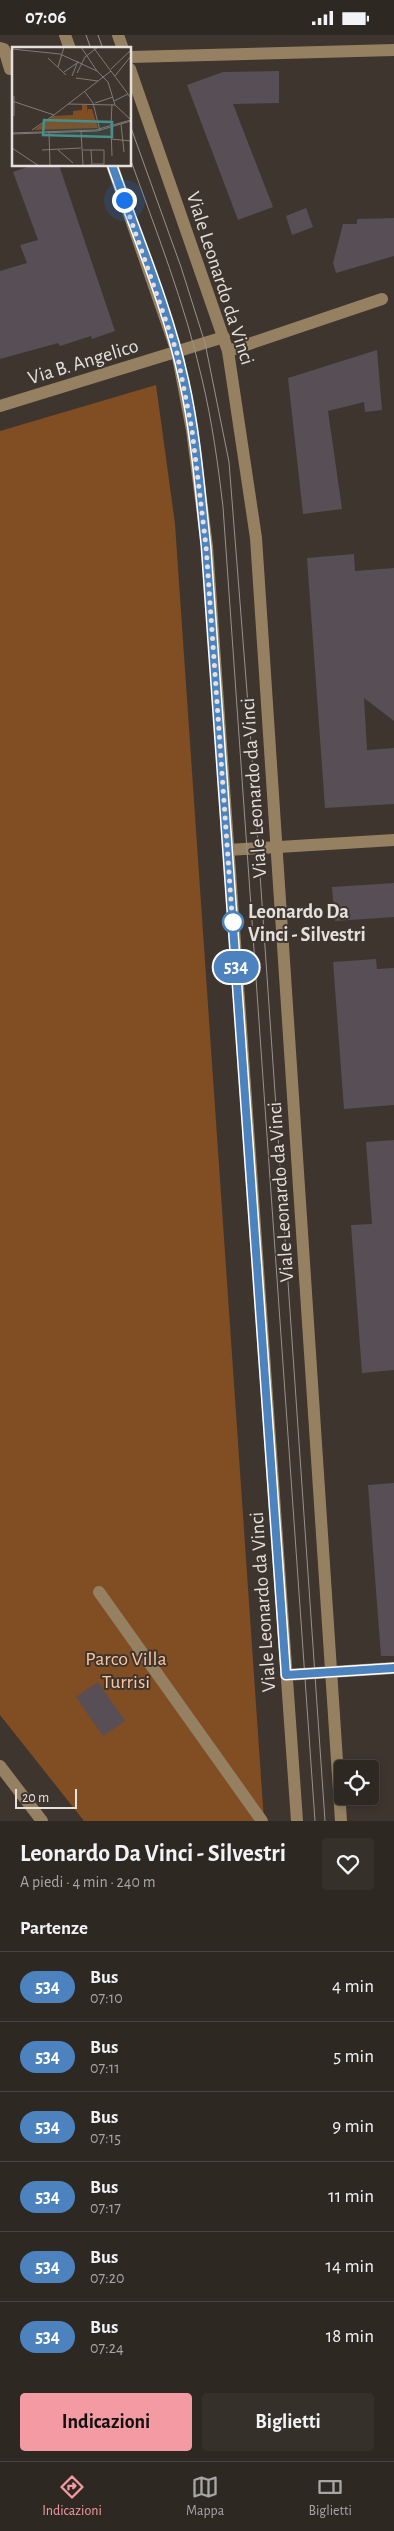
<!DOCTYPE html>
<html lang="it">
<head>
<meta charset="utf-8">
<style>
  :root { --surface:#2e2823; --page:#36302b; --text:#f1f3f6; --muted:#a7a6a6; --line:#494441; --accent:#f49aa2 }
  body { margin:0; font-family:"Alegreya Sans",sans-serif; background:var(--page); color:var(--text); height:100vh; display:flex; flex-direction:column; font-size:19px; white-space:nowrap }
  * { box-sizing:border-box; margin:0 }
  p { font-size:16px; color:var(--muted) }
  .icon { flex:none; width:28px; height:28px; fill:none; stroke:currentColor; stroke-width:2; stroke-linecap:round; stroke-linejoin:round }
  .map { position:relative; height:1786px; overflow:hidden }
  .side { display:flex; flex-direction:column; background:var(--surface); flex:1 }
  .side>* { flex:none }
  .badge { padding:0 10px; border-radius:16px; font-size:18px; line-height:32px }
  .buttons { position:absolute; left:334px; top:1725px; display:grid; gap:10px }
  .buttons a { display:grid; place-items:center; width:45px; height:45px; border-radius:5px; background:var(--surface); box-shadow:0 2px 8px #0003,0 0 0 1px var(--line); font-size:25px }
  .scale { position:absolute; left:15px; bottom:12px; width:62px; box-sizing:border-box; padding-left:5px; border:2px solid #e6e0dc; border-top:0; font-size:14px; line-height:18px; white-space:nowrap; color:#e6e0dc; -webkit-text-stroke:4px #3e352f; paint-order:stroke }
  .you { position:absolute; width:25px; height:25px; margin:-12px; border:4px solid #fff; border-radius:50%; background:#1a73e8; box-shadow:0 0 0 8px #1a73e833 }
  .map>.badge { position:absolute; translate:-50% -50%; box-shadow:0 0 0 2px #fff }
  h2 { padding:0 20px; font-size:19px; line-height:45px }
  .round { display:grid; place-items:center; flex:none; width:52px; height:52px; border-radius:5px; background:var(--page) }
  .head { display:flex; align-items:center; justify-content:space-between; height:85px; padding:0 20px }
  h1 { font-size:24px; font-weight:700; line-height:38px }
  .primary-button { display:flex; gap:10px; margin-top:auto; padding:10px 20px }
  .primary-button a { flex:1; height:58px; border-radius:5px; background:var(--accent); color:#111; font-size:20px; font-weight:700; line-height:58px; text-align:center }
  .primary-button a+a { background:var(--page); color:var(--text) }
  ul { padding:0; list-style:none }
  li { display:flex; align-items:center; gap:15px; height:70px; padding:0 20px; border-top:1px solid var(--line) }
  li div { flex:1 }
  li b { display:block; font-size:19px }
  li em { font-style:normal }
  li .badge { min-width:55px; font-weight:700; text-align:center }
  .status { display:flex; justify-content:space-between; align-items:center; height:35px; padding:0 25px; background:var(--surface); direction:ltr }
  .status svg { height:14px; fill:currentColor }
  .tab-bar { display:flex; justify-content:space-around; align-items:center; height:70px; border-top:1px solid var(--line); background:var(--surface); font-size:14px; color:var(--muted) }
  .tab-bar a { display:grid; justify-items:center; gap:2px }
  .tab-bar .active { color:var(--accent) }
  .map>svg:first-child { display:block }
</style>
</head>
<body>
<div class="status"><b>07:06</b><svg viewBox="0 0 49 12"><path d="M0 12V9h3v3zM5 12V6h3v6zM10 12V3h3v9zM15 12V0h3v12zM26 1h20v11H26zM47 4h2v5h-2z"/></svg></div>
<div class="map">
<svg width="394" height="1786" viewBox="0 0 394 1786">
  <rect width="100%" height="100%" fill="#3e352f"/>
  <!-- green -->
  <path fill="#814d22" d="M156,350L175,489L264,1786H84L0,1680V396Z"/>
  <!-- building -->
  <g fill="#584e55">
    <path d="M279,36V68L233,69L273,172L238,185L187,50L223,37Z"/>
    <path d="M33,130H59L115,296L92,304L91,301L60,311L58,308L0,324V236L27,228L20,210L38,205L13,137Z"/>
    <path d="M306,173L313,192L292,200L286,181Z"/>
    <path d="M394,183V221L336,238L333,228L343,189H357V184Z"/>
    <path d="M377,315L382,375L365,377L364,367L328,376L342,474L303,479L288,343Z"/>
    <path d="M354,519L355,536L394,533V686L364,663L367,715L394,713V769L325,773L307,523Z"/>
    <path d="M394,848V882L335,886L332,852Z"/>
    <path d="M376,924L377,934L394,933V1070L344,1074L333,927Z"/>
    <path d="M394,1105V1335L362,1338L351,1190L372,1189L366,1107Z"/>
    <path d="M394,1448V1621H381L368,1450Z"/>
    <path d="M98,1647L125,1686L103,1701L76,1662Z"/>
  </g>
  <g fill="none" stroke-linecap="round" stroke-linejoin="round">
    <!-- minor -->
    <g stroke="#958162" stroke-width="12">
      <path d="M65,0L70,14"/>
      <path d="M118,0L123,14"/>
      <path d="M0,13L4,14L10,34H14"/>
      <path d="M130,22L394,15"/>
      <path d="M130,34L228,316L256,503L341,1786"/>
      <path d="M112,130L177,317L192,395L207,511L297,1786"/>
      <path d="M228,316L382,264"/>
      <path d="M0,371L224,302"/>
      <path d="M228,815L394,805"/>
      <path d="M99,1557L262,1786"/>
      <path d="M286,1640L394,1633"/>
      <path d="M0,1731L42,1786"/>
    </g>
    <!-- tram -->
    <g stroke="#99918c" stroke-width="1">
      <path d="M86,0L91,14"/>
      <path d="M98,0L103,14"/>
      <path d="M130,90L181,232L205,308L229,427L251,708L325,1786"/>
      <path d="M130,123C156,196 185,269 202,344C212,386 218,429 223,472L315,1786"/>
    </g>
  </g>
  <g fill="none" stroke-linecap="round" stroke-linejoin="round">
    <defs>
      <path id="line" d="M112,130C137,201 168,272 184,346C196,400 200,456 206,511L286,1640L394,1633"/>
    </defs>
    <!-- line casing -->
    <use href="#line" stroke="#fff" stroke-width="11"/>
    <!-- line -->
    <use href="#line" stroke="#4c83be" stroke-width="8"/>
    <!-- walk -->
    <path stroke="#e6e0dc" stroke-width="5" stroke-dasharray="0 9" d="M124,165L177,318L192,395L206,511L233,894V887"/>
  </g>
  <!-- markers -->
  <circle fill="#fff" stroke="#4c83be" stroke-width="2.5" cx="233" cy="887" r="10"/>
  <g text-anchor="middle" stroke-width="4" stroke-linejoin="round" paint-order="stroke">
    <!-- street labels -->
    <g font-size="20" fill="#e6e0dc" stroke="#3e352f">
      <text transform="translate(221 243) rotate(72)" y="7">Viale Leonardo da Vinci</text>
      <text transform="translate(83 326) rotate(-17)" y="7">Via B. Angelico</text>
      <text transform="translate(253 753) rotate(-94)" y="7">Viale Leonardo da Vinci</text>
      <text transform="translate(280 1157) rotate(-94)" y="7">Viale Leonardo da Vinci</text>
      <text transform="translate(262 1567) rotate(-94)" y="7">Viale Leonardo da Vinci</text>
    </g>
    <!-- stop labels -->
    <g font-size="20" font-weight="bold" fill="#e6e0dc" stroke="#3e352f" text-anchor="start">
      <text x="248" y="883">Leonardo Da<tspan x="248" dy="23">Vinci - Silvestri</tspan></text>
    </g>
    <!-- park labels -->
    <g font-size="20" fill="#fec59b" stroke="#3e352f">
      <text x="126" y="1630">Parco Villa<tspan x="126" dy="23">Turrisi</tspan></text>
    </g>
  </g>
  <!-- overview -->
  <g transform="translate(12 12)">
    <rect width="119" height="119" fill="#3e352f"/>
    <path d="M70,58H75L76,67V62H80L86,81L22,83L41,69L61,68V64L70,63Z" fill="#814d22"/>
    <path fill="none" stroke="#817974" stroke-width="1" d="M69,0L85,24M81,0L119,51M0,2L48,7L85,24L96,35L103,58M36,11L54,28M46,20L52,0M99,22L119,3M52,25L65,16M65,26L73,10L86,0M60,29L66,14M103,29L119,9M64,31L86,34M73,45L81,56L88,84M2,49V69M0,54L42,68L99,24M102,54L116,47M83,56L101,50M56,57L103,58M103,58L118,72M109,77L112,105M99,78L100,57M99,80L100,109M20,83L42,68M37,84L38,119M69,84L71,118M0,86L83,83L119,73M0,87L85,84L119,74M99,92L119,94M0,101L27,119M30,103L69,101M46,103L61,116M79,103H92V117H81M66,119L80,118L79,103H71"/>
    <path fill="#45908a" fill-opacity="0.15" stroke="#45908a" stroke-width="2.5" d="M32,73L100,75V90L31,88Z"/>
    <rect width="119" height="119" fill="none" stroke="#e6e0dc" stroke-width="2.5"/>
  </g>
</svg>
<div class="buttons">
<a><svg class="icon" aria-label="locate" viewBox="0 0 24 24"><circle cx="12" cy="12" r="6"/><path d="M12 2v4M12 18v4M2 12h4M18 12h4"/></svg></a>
</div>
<div class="scale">20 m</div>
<div class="you" style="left:124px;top:165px"></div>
<b class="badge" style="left:236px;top:932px;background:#4c83be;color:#fff">534</b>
</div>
<section class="side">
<div class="head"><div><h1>Leonardo Da Vinci - Silvestri</h1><p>A piedi · 4 min · 240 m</p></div><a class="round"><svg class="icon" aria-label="heart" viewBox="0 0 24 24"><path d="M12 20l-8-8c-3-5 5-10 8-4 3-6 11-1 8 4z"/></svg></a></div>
<h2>Partenze</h2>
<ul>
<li><span class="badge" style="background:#4c83be;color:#fff">534</span><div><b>Bus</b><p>07:10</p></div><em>4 min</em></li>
<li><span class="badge" style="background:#4c83be;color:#fff">534</span><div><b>Bus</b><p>07:11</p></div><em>5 min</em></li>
<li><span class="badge" style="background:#4c83be;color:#fff">534</span><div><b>Bus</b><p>07:15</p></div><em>9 min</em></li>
<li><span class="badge" style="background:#4c83be;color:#fff">534</span><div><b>Bus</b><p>07:17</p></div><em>11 min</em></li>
<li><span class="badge" style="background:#4c83be;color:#fff">534</span><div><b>Bus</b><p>07:20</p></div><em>14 min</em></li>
<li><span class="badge" style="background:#4c83be;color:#fff">534</span><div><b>Bus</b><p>07:24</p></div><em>18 min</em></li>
</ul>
<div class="primary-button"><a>Indicazioni</a><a>Biglietti</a></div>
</section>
<nav class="tab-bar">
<a class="active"><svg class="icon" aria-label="directions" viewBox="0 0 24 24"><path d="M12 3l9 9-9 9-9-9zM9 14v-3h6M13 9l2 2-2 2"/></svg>Indicazioni</a>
<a><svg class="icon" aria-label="map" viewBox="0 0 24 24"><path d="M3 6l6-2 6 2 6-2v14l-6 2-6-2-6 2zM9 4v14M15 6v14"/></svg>Mappa</a>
<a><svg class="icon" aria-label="tickets" viewBox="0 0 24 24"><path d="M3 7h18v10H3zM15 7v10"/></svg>Biglietti</a>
</nav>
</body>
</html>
